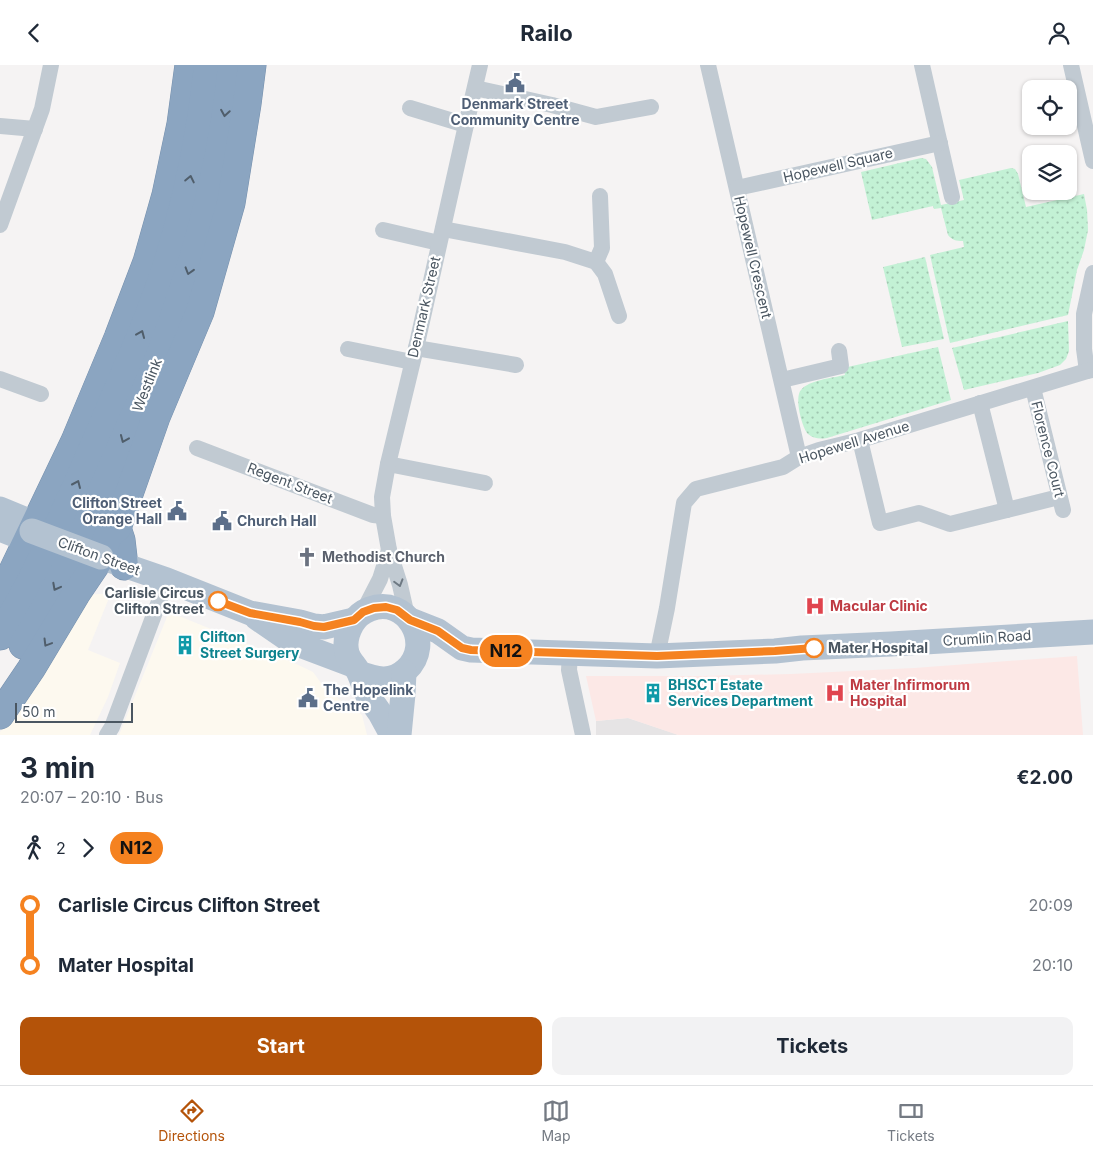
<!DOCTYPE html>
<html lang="en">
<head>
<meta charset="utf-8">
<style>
  :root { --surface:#fff; --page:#f2f2f3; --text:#1f2937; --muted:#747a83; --line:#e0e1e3; --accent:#b45309 }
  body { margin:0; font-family:Inter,sans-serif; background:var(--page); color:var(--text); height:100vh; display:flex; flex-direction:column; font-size:19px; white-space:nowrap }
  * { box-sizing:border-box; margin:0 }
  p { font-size:16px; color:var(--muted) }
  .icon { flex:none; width:28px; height:28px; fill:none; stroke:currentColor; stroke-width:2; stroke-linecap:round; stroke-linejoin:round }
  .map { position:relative; height:670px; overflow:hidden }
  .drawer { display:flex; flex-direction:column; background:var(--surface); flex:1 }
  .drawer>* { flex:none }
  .badge { padding:0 10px; border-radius:16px; font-size:18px; line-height:32px }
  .tools { position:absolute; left:1022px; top:15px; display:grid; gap:10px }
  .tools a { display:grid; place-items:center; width:55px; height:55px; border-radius:10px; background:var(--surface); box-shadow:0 1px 4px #0004; font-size:25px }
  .scale { position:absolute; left:15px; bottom:12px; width:118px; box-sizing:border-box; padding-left:5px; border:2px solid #4a5661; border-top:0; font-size:14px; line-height:18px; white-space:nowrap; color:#4a5661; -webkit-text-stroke:4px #fff; paint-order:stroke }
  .map>.badge { position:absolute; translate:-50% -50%; box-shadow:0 0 0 2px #fff }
  .legs { display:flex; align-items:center; gap:8px; height:55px; padding:0 20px; font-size:16px }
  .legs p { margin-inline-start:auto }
  .overview { display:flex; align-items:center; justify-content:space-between; height:85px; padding:0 20px }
  h1 { font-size:28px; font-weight:700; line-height:38px }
  .action { display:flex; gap:10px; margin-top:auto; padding:10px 20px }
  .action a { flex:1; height:58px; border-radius:10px; background:var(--accent); color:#fff; font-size:20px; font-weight:700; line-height:58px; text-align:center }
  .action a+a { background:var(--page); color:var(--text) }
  ul { padding:0 20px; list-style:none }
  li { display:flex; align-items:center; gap:18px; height:60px; font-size:19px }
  li i { display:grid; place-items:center; width:8px; height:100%; margin:0 6px; background:currentColor }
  li i::after { content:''; width:12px; height:12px; margin:-6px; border:4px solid; border-radius:50%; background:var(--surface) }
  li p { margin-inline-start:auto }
  li:first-child i { background:linear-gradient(#0000 50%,currentColor 0) }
  li:last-child i { background:linear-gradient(currentColor 50%,#0000 0) }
  header { display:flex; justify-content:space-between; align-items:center; height:65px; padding:0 20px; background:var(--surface); font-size:22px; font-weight:700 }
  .tabs { display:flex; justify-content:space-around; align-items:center; height:70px; border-top:1px solid var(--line); background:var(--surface); font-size:14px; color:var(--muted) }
  .tabs a { display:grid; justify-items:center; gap:2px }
  .tabs .active { color:var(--accent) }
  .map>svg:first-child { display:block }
</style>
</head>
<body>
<header><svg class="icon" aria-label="back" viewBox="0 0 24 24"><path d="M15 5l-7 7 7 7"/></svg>Railo<svg class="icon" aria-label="person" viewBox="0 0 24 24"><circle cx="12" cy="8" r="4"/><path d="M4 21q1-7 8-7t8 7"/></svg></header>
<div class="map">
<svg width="1093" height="670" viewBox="0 0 1093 670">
  <defs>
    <pattern id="green-dots" width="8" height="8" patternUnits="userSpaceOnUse" patternTransform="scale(1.25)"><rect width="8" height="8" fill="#c3f1d5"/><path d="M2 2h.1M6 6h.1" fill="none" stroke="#a0c6b0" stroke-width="1.8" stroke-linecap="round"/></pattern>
  </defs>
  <rect width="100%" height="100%" fill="#f5f3f3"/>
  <!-- commercial -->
  <g fill="#fdf9ef">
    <path d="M111,528L88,585L120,598L108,632L90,670H0V667L17,645L88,530Z"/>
    <path d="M169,547L292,597L313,607L321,618L340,635L362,650L367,670H119Z"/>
  </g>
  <!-- education -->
  <path fill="#e6e4e5" d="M628,653L676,669L678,670H596V656Z"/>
  <!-- medical -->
  <path fill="#fce8e6" d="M1077,591L1083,670H678L628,653L596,656L586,611H701L791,609L914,603Z"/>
  <!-- green -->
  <g fill="url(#green-dots)">
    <path d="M921,93L926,94L932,102L941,140L964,135L959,115L1011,103L1015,104L1018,109L1026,142L1084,129L1087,145L1088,165L1084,185L1077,205L1068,250L950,278L930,190L964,182L963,176C956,176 952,175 948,170L941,143L934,144L933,141L872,155L861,107Z"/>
    <path d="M925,192L944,274L902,282L883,202Z"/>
    <path d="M1068,256L1069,286L1066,294L1060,300L1038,308L964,325L952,283Z"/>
    <path d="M938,282L951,335L827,373C820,374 814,374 808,369C802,363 794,332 801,325C809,315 832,313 845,310L843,303Z"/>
  </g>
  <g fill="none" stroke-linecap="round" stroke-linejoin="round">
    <defs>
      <g id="highway">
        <path d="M117,463L121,475L124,501"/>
        <path d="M0,529L9,514L75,376L118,273L147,197L166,130L181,59L189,0"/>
        <path d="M0,571C41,503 73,430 104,357C126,304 151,251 168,196C188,132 201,66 208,0"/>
        <path d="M23,580C62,519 92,450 120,384C141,336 162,289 178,240C205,162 224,82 232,0"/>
        <path d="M0,650L31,604L76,529L101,492L108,470L117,463L156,352L200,247L231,138L247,39L252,0"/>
      </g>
    </defs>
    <!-- highway casing -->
    <use href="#highway" stroke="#7690ad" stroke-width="29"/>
    <!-- street -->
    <g stroke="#c1cad2" stroke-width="16">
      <path d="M708,0L799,392"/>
      <path d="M922,0L952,132"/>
      <path d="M1071,0L1093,96"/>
      <path d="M475,23L552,40L596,52L651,42"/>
      <path d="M410,43L466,60"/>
      <path d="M0,61L35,64"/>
      <path d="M737,123L940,78"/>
      <path d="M0,160L42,44L51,0"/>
      <path d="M443,164L565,187L596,197L605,209L619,251"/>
      <path d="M383,165L439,178"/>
      <path d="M596,197L602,183L600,131"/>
      <path d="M416,283L516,300"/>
      <path d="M348,284L412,297"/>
      <path d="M1087,306L1084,284V249L1093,208"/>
      <path d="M0,314L41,329"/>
      <path d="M782,315L841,301L839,286"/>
      <path d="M1033,323L1063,445"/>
      <path d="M980,338L1007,445"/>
      <path d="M860,375L880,458L919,448L950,459L1059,432"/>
      <path d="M197,383L373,450L383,451"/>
      <path d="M388,399L485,418"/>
      <path d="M363,547L380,514L389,485"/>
      <path d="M407,551L400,520L389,485L383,451L382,432L388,399L416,283L466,60L480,0"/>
      <path d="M570,589L569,605L583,670"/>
      <path d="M657,591L667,543L684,438L696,424L783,402L799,392L819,385L860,375L1087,306L1093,305"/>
      <path d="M107,670L112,662L167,515"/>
    </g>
    <!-- primary -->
    <g stroke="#b3c2d1" stroke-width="25">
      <path d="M0,444L29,456L32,466L23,473L0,464"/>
      <path d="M106,494L167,515L250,548L300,557L314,561L324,562L354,555"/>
      <path d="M257,553L292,577L353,600"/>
      <path d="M410,555L438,566L462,583L471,585L657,591L775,586L802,583L891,579L1093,567"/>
      <path d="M359,608C375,614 391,619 406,605C435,579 406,530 370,544C362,547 356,552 352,559C347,568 344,577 347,588C349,596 356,601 359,608L368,631L380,648L392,670"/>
      <path d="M399,670L403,629L404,607"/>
    </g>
    <!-- highway -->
    <use href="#highway" stroke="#8ba5c1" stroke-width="28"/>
    <!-- primary-bridge -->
    <path stroke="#b3c2d1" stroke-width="25" d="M32,466L101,492"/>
  </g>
  <!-- one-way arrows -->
  <defs><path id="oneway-chevron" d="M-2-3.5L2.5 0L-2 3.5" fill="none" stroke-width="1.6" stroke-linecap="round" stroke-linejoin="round" transform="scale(1.25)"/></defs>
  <g stroke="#505e6b">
    <use href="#oneway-chevron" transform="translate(225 48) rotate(99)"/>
    <use href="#oneway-chevron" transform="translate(190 114) rotate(-78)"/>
    <use href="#oneway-chevron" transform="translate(189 206) rotate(107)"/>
    <use href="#oneway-chevron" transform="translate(141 269) rotate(-67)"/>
    <use href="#oneway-chevron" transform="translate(124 374) rotate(113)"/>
    <use href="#oneway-chevron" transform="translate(77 419) rotate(-66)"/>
    <use href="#oneway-chevron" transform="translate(56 522) rotate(118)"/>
    <use href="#oneway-chevron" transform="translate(47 578) rotate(121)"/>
  </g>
  <use stroke="#6e7983" href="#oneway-chevron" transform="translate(399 518) rotate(74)"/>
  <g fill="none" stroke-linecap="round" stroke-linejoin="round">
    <defs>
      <path id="line-1" d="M218,536L250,548L300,557L314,561L324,562L354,555L363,547L374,543L386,542L397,545L410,555L438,566L462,583L471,585L657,591L775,586L814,583"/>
    </defs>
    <!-- line-1 casing -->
    <use href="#line-1" stroke="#fff" stroke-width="11"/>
    <!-- line-1 -->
    <use href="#line-1" stroke="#f58220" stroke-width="8"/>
  </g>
  <!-- icons -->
  <defs>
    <symbol id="civic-bare" viewBox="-9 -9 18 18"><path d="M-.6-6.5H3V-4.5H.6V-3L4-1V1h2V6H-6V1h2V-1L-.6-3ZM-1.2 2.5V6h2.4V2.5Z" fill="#5c6f8a" stroke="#fff" stroke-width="2.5" paint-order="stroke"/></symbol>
    <symbol id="church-bare" viewBox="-9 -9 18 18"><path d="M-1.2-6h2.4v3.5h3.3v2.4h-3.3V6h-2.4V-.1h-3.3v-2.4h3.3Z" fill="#6b7280" stroke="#fff" stroke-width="2.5" paint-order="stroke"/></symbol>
    <symbol id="hospital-bare" viewBox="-9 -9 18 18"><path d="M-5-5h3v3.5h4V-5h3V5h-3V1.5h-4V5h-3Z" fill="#e0444e" stroke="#fff" stroke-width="2.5" paint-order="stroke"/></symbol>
    <symbol id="building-bare" viewBox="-9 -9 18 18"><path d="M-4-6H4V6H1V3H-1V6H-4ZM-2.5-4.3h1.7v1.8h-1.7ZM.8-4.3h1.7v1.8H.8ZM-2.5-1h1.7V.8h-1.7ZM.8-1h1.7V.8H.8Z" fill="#0f9aa8" stroke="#fff" stroke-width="2.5" paint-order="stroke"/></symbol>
  </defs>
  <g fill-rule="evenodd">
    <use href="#civic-bare" x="501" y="4" width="28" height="28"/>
    <use href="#civic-bare" x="163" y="432" width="28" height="28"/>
    <use href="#civic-bare" x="208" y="442" width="28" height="28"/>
    <use href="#church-bare" x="293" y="478" width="28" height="28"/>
    <use href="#hospital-bare" x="801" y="527" width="28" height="28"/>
    <use href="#building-bare" x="171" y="566" width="28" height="28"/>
    <use href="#building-bare" x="639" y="614" width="28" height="28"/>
    <use href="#hospital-bare" x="821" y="614" width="28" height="28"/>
    <use href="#civic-bare" x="294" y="619" width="28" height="28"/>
  </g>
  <!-- markers -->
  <g fill="#fff" stroke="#f58220" stroke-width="2.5">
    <circle cx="218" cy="536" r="9"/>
    <circle cx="814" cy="583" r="9"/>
  </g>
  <g text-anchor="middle" stroke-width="4.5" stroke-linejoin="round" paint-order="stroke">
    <!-- service labels -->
    <g font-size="14" font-weight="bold" fill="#4e5e75" stroke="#fff" text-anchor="start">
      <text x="515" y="44" text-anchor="middle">Denmark Street<tspan x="515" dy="16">Community Centre</tspan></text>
      <text x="162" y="443" text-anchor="end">Clifton Street<tspan x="162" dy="16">Orange Hall</tspan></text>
      <text x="237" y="461">Church Hall</text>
      <text x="323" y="630">The Hopelink<tspan x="323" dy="16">Centre</tspan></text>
    </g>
    <!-- street labels -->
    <g font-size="14" fill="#4a5661" stroke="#fff">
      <text transform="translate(838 100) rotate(-13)" y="5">Hopewell Square</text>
      <text transform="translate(753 192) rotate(77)" y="5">Hopewell Crescent</text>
      <text transform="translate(424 242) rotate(-77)" y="5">Denmark Street</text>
      <text transform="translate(147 320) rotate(-68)" y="5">Westlink</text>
      <text transform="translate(854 377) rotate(-17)" y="5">Hopewell Avenue</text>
      <text transform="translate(1048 384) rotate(76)" y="5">Florence Court</text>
      <text transform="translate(290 418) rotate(21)" y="5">Regent Street</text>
      <text transform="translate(99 491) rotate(20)" y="5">Clifton Street</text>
      <text transform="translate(987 573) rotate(-4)" y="5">Crumlin Road</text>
    </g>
    <!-- worship labels -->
    <g font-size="14" font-weight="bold" fill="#5b616d" stroke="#fff" text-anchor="start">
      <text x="322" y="497">Methodist Church</text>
    </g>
    <!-- stop labels -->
    <g font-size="14" font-weight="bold" fill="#4a5661" stroke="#fff" text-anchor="end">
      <text x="204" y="533">Carlisle Circus<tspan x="204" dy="16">Clifton Street</tspan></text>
      <text x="828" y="588" text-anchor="start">Mater Hospital</text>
    </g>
    <!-- health labels -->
    <g font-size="14" font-weight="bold" fill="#be3a42" stroke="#fff" text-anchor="start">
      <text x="830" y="546">Macular Clinic</text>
      <text x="850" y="625">Mater Infirmorum<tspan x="850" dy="16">Hospital</tspan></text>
    </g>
    <!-- culture labels -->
    <g font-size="14" font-weight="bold" fill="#0d838f" stroke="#fff" text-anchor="start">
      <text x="200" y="577">Clifton<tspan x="200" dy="16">Street Surgery</tspan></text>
      <text x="668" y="625">BHSCT Estate<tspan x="668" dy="16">Services Department</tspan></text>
    </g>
  </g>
</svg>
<div class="tools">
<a><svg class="icon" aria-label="locate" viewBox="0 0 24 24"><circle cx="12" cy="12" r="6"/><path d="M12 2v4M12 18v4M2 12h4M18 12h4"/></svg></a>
<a><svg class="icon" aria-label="layers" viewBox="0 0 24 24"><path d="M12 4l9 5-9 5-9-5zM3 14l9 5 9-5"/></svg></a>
</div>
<div class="scale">50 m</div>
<b class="badge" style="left:506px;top:586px;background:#f58220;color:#111">N12</b>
</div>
<section class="drawer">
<div class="overview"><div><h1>3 min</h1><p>20:07 – 20:10 · Bus</p></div><b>€2.00</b></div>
<div class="legs"><svg class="icon" aria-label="walk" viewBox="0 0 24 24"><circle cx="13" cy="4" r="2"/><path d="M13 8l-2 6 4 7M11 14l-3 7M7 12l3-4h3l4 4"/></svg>2<svg class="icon" aria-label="forward" viewBox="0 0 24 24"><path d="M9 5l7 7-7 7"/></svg><b class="badge" style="background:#f58220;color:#111">N12</b></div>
<ul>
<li><i style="color:#f58220"></i><b>Carlisle Circus Clifton Street</b><p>20:09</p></li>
<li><i style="color:#f58220"></i><b>Mater Hospital</b><p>20:10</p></li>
</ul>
<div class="action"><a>Start</a><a>Tickets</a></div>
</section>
<nav class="tabs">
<a class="active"><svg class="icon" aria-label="directions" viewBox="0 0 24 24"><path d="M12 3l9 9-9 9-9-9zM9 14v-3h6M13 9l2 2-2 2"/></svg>Directions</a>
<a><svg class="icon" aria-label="map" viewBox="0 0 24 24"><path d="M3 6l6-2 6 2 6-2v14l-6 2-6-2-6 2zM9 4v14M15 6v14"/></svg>Map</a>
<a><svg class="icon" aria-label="tickets" viewBox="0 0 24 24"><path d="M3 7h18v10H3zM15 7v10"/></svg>Tickets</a>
</nav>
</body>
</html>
